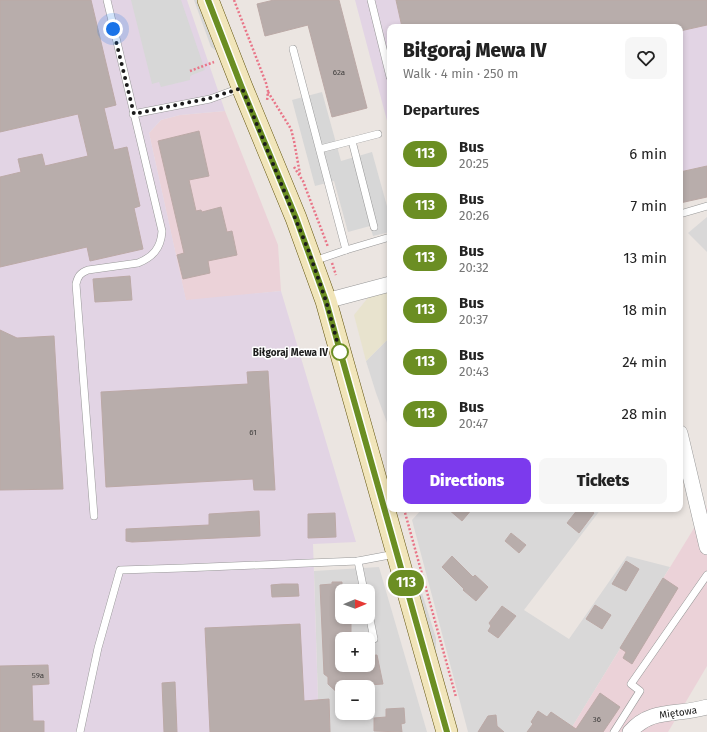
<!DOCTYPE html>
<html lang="en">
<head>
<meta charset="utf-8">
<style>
  :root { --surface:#fff; --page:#f6f6f6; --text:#222; --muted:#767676; --accent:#7c3aed }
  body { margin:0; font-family:"Fira Sans",sans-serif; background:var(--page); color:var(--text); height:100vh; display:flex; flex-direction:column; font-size:15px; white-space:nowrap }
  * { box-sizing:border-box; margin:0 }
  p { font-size:13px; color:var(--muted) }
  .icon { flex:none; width:22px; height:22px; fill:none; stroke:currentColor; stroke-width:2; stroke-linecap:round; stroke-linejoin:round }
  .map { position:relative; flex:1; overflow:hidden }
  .details { position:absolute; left:387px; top:24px; width:296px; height:488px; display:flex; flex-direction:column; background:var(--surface); border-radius:8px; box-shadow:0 2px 6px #0003 }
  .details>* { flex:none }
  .badge { padding:0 8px; border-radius:13px; font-size:14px; line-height:26px }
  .needle { width:26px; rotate:89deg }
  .controls { position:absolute; left:335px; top:584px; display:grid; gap:8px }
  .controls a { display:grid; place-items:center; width:40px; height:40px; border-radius:8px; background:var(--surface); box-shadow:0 2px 6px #0003; font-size:20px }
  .you { position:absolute; width:20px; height:20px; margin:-10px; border:3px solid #fff; border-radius:50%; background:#1a73e8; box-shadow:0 0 0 6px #1a73e833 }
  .map>.badge { position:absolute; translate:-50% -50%; box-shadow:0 0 0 2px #fff }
  h2 { padding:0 16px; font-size:15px; line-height:36px }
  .round { display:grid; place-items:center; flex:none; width:42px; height:42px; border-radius:8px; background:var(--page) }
  .headline { display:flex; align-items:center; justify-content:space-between; height:68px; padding:0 16px }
  h1 { font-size:19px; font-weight:800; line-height:30px }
  .cta { display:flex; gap:8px; margin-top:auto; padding:8px 16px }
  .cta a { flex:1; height:46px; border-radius:8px; background:var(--accent); color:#fff; font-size:16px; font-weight:800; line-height:46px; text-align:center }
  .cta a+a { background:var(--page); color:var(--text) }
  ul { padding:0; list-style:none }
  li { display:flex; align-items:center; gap:12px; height:52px; padding:0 16px }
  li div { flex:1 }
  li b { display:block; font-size:15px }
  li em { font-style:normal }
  li .badge { min-width:44px; font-weight:700; text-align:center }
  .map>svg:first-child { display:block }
</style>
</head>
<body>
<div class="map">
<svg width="707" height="732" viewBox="0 0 707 732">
  <rect width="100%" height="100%" fill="#ebe5e1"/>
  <!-- residential -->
  <g fill="#d9d8d8" fill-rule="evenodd">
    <path d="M707,217V252L688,233Z"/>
    <path d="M390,337V427L389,428L376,393L366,361Z"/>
    <path d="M422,509H601L524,610L569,639L627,556L670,567L569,732H468L412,520Z"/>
    <path d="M379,567L427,732H319L314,571ZM342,591H368V617H342ZM342,639H368V665H342ZM342,687H368V713H342Z"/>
  </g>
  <!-- commercial -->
  <g fill="#ebd2d8">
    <path d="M225,111L278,245L281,291L186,301L149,133L161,120L180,115Z"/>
    <path d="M707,507V666L668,732H569Z"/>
  </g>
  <!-- industrial -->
  <g fill="#e2d4e4">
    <path d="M0,0H187L225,111L180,115L161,120L149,133L186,300L281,291L356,542L313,544L319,732H0Z"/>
    <path d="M355,0H707V197L680,203V27H390V132Z"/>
  </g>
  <!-- farmland -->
  <path fill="#e8e3ce" d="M390,290V337L366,361L354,315L371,294Z"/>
  <!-- parking -->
  <g fill="#d7d7d7">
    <path d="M131,0H181L205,70L192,75L190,77V80L161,87L159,82L152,84Z"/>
    <path d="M194,0H199L218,52L211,47Z"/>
    <path d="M322,92L341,161L372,152L390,217V232L373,236L370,226L348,232L334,181L315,186L292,100Z"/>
    <path d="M416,586H418L422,593L436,638V658Z"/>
  </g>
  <!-- building -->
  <g fill="#b8adab" stroke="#bba9a6">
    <path d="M0,0H91L116,105L104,108L114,150L127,147L140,206L134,208L143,249L90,261L87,247L0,267V177L21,172L18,159L42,154L45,166L88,156L78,114L0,132Z"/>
    <path d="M274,0H339L367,108L332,117L308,25L265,36L257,4Z"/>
    <path d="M396,0H707V25L680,31V27H402Z"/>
    <path d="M199,131L209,176L189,180L196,211L201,210L202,212L221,207L227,232L232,231L237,255L208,261L210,273L183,279L177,255L184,253L158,141Z"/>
    <path d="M707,166V197L680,203V172Z"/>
    <path d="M130,276L132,300L95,302L93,279Z"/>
    <path d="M0,330L17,338L54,336L63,489L0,490Z"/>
    <path d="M268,371L275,490H254L253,479L106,487L101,392L248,384L247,372Z"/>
    <path d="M448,509H472L462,521Z"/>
    <path d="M578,509H588L594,513L579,533L567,523Z"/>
    <path d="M259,511L260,536L132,542L126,541V529L209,525V514Z"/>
    <path d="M335,513L336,537L308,538V514Z"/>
    <path d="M511,533L526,545L519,553L505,541Z"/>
    <path d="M452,556L473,577L475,575L488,587L476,601L463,590L464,589L442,567Z"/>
    <path d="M626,561L639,569L626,591L612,584Z"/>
    <path d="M663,578L678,588L632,664L623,658L626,652L620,648Z"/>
    <path d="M332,582H342V617H346V619H351V639H342V665H368V656L377,655L383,684L342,687V697L328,684V677L324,674L320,585L332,584Z"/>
    <path d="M282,584H298L299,596L272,597L271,585Z"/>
    <path d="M595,605L611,615L602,629L586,619Z"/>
    <path d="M502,606L516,616L498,638L488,631L491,626L489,623Z"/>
    <path d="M300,624L304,701L329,699L330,732H210L205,628Z"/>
    <path d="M48,665L49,684L32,685L33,721H44V732H0V666Z"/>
    <path d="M175,682L177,732H164L162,683Z"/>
    <path d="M600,693L620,707L603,732H527L533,724L531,722L538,711L547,717L551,712L576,729Z"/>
    <path d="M404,708L405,723L401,724L402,732L374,731V718L386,717V709Z"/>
    <path d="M496,715L497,726L504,732H478L488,716Z"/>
  </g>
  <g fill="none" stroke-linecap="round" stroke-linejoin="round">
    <defs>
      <g id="lane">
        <path d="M371,0L390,77"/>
        <path d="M293,49L346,250"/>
        <path d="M133,114L210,99L240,88"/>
        <path d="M352,141L374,227"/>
        <path d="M320,149L378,134"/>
        <path d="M680,214L707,206"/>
        <path d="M314,261L346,250L390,237"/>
        <path d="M94,516L76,284C78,276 80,273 88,270L138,263C153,257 161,248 162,231L107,0"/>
        <path d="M358,561L364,591"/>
        <path d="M368,609L374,639"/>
        <path d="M80,732L98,648L120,570L183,568L358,561L395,554"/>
        <path d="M614,732L640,691L631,684L707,575"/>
      </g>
      <g id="street">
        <path d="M326,301L390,284"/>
        <path d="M680,433L707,547"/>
        <path d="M630,732C651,707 679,716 707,707"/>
      </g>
      <path id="secondary" d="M208,0L242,87L296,218L326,301L447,732"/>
    </defs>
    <!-- lane casing -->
    <use href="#lane" stroke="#989898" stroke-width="8"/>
    <!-- street casing -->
    <use href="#street" stroke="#989898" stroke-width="16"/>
    <!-- secondary casing -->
    <use href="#secondary" stroke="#635610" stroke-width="22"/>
    <!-- path -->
    <g stroke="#e97588" stroke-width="2.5" stroke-dasharray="2 2" stroke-linecap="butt">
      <path d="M234,0L266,83L268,91L267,101"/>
      <path d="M190,71L214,62"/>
      <path d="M268,92L291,129L294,141L300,174"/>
      <path d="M294,167L303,181L328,247"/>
      <path d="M332,263L336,275"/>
      <path d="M404,509L456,697"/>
    </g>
    <!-- lane -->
    <use href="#lane" stroke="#fff" stroke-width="7"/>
    <!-- street -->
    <use href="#street" stroke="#fff" stroke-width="15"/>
    <!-- secondary -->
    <use href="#secondary" stroke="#f1e5ba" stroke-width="21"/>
  </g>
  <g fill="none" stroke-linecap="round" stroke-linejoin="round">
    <defs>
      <path id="line" d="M208,0L242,88L296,218L326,301L447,732"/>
    </defs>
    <!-- line casing -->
    <use href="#line" stroke="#fff" stroke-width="9"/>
    <!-- line -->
    <use href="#line" stroke="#6b8e23" stroke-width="6"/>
    <!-- walk -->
    <path stroke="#1b1b1b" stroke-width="4" stroke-dasharray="0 7.2" d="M113,29L134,114L210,98L242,88L309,252L326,301L340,352"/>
  </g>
  <!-- markers -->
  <circle fill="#fff" stroke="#6b8e23" stroke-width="2" cx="340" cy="352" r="8"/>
  <g text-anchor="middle" stroke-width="3" stroke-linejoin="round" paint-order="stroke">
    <!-- number labels -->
    <g font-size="8" fill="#42403f">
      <text x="339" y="75">62a</text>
      <text x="253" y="435">61</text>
      <text x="38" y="678">59a</text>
      <text x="597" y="722">36</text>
    </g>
    <!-- stop labels -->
    <g font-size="10" font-weight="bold" fill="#1b1b1b" stroke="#fff" text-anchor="end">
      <text x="328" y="356">Biłgoraj Mewa IV</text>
    </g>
    <!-- street labels -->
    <g font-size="10" fill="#1b1b1b" stroke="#fff">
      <text transform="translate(678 712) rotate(-8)" y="4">Miętowa</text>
    </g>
  </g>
</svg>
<div class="controls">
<a><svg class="needle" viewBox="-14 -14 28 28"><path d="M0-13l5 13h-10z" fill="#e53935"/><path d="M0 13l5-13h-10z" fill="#767676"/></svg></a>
<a>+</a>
<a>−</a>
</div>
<div class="you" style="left:113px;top:29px"></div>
<b class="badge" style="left:406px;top:583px;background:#6b8e23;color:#fff">113</b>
<section class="details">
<div class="headline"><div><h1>Biłgoraj Mewa IV</h1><p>Walk · 4 min · 250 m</p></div><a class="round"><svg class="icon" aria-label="heart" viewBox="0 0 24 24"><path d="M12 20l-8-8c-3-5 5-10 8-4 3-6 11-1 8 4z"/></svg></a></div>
<h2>Departures</h2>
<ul>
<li><span class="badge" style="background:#6b8e23;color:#fff">113</span><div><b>Bus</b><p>20:25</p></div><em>6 min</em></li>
<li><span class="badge" style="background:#6b8e23;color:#fff">113</span><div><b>Bus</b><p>20:26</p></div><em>7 min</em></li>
<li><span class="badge" style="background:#6b8e23;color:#fff">113</span><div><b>Bus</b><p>20:32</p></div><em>13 min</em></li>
<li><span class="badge" style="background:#6b8e23;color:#fff">113</span><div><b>Bus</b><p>20:37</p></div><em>18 min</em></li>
<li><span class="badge" style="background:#6b8e23;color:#fff">113</span><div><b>Bus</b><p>20:43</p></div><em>24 min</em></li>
<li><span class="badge" style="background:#6b8e23;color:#fff">113</span><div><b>Bus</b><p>20:47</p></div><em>28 min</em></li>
</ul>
<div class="cta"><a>Directions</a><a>Tickets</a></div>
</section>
</div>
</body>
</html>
